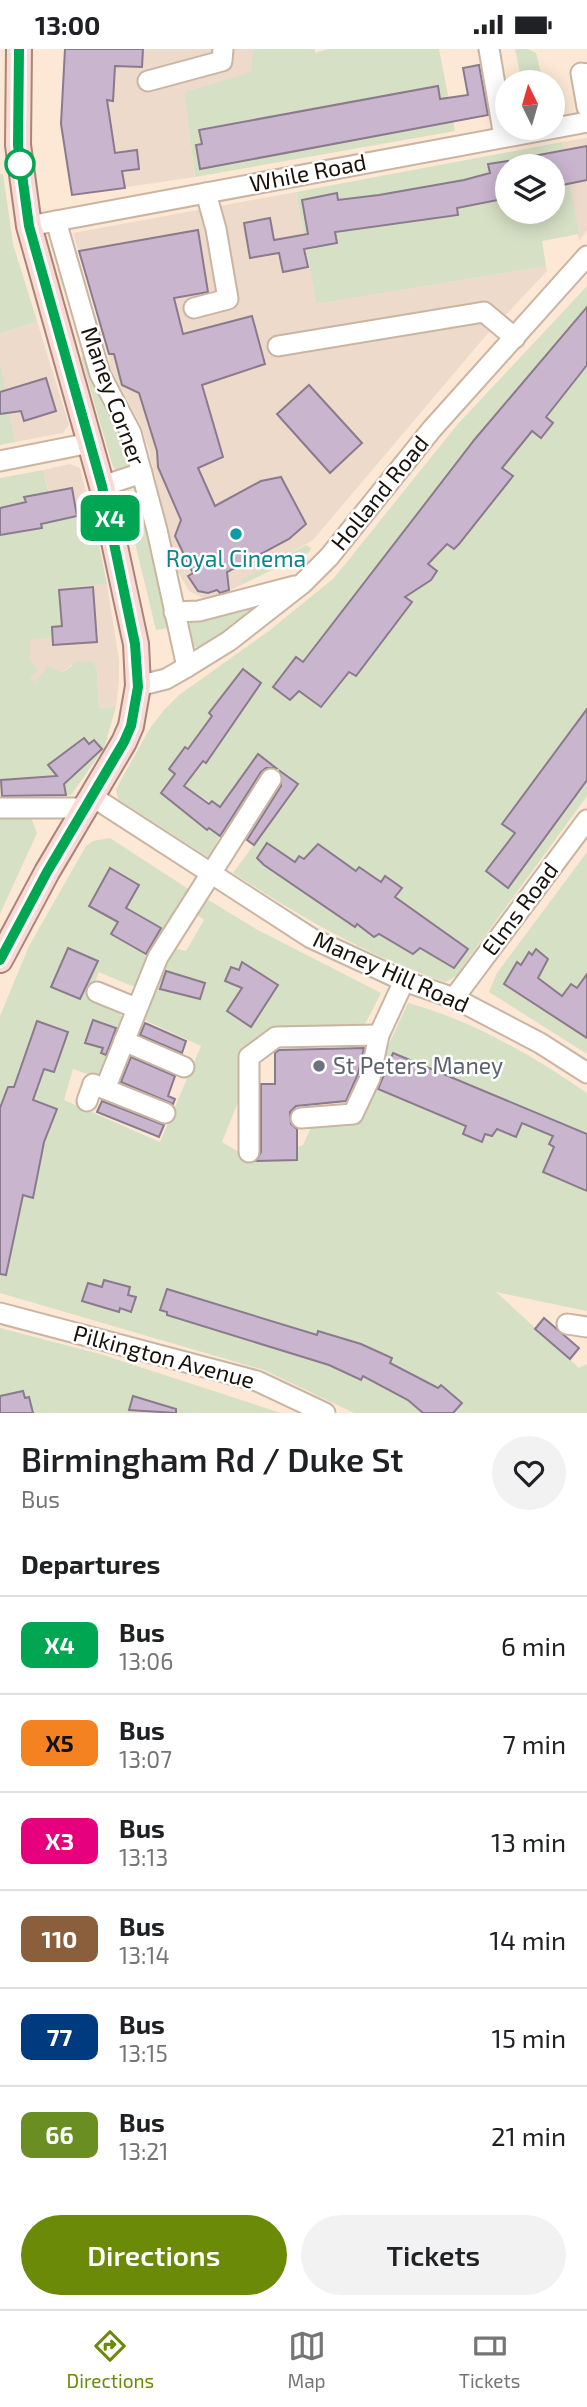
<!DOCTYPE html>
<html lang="en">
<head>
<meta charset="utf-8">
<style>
  :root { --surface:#fff; --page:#f2f2f2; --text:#202124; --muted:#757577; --line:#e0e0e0; --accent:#6a8a08 }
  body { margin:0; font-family:"Exo 2",sans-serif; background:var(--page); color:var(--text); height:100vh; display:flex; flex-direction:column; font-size:26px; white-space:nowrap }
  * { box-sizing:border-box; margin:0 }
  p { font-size:23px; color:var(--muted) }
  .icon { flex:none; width:38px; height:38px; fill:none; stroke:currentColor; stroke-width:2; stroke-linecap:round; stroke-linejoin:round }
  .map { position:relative; height:1364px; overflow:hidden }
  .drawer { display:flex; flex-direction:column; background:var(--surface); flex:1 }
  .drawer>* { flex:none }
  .badge { padding:0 14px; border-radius:10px; font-size:24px; line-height:46px }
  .needle { width:46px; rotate:355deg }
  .tools { position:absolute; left:495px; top:21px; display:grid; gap:14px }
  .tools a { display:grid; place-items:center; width:70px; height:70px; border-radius:50%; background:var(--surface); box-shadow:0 4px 18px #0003; font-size:35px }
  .map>.badge { position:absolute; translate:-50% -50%; box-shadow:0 0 0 4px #fff }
  h2 { padding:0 21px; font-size:26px; line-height:63px }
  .round { display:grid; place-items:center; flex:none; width:74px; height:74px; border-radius:37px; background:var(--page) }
  .summary { display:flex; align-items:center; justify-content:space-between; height:119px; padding:0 21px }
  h1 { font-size:33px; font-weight:600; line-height:52px }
  .button { display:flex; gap:14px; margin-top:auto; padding:14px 21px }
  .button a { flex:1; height:80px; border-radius:42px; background:var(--accent); color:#fff; font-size:28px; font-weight:600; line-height:80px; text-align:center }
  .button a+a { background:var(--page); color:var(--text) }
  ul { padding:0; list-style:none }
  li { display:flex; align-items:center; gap:21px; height:98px; padding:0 21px; border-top:2px solid var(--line) }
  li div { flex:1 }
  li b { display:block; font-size:26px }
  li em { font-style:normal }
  li .badge { min-width:77px; font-weight:700; text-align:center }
  .status { display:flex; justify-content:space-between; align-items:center; height:49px; padding:0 35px; background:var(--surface); direction:ltr }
  .status svg { height:19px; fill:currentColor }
  .tabs { display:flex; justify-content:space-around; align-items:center; height:98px; border-top:2px solid var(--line); background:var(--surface); font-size:19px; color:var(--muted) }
  .tabs a { display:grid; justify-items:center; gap:4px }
  .tabs .current { color:var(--accent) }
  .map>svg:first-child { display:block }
</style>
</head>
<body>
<div class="status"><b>13:00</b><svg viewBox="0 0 49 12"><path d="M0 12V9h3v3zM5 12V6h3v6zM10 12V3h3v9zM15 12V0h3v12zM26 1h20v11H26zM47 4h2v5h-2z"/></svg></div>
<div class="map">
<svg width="587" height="1364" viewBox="0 0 587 1364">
  <rect width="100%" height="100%" fill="#fde8d5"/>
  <!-- commercial -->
  <g fill="#eedacb">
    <path d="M65,0H315L307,7L184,43L195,128L72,146L61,76Z"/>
    <path d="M587,89V181L579,192L562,93Z"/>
    <path d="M296,143L316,255L546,217L547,222L483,290L313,491L242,531L243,535L218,547L203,549L189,542L177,521L148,398L140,375L110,319L109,305L73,184Z"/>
    <path d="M37,272L69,376L63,384L15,393L0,313V285Z"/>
    <path d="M70,415L80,419L98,491L89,492L84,467H77L72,439L56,441L57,447L50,448L43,421Z"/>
    <path d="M107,535L119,611V632L116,658L99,659L97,621L71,616L62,624L56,623L34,633L30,629V590L52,588L59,539Z"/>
  </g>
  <!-- green -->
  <g fill="#d6e0c4" fill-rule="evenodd">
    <path d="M253,0H315V4L329,0H439L455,82L195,128L184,43L251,23Z"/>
    <path d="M515,0H528L536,4L543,33H522Z"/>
    <path d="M562,93L579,185L542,192L546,217L316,255L296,143ZM508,117H553V163H508Z"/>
    <path d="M0,125H3L13,195L37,272L0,285Z"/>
    <path d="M587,237V747L455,928L445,933C364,905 304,870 233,824L298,736L258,706L235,737L247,746L234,768L184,737L222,692L204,680L169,720L175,725L161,744L207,781L209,779L220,787L209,809L118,750L116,740L150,679L164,661L179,646L270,581L334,529L457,376Z"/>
    <path d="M85,307L129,402V419L121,424L113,418L81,308Z"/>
    <path d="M0,313L15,393L0,396Z"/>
    <path d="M43,421L55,471L83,467L89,492L98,491L107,535L59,539L62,577L52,578L53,588L30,591V612L38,621L30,629L35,633L49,617L62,624L78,612L93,613L97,621L99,659L116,658L104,699L71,746L45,747L44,728L1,731L0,750V429Z"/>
    <path d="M128,441L134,443L140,451L167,579L156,581L123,444Z"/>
    <path d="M306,496L311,499L309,503L243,535L241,531Z"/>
    <path d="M255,555L258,559L253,564L202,598H194L189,594C188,587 186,578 191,573C203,559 238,559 255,555Z"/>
    <path d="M31,768L37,784L0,865V769Z"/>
    <path d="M110,789L190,841L138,936L132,937L99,923L88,949L119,964L125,972L101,1030L73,1020L64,1051L160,1093L201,997L140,969L173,899L186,902L204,871L194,863L202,847L256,880L381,944L362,981L262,994L222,1093L254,1112L297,1111V1098L303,1096L312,1076L354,1070L408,954C474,972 531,1006 587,1044V1262L496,1243L579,1319L587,1315V1364H354L264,1321L0,1244V967L29,897L86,797L93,792Z"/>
    <path d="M587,803V1005L489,943L497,924Z"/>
    <path d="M0,1279L100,1305L281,1364H0Z"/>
  </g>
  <!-- building -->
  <g fill="#cab5ce" stroke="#8a7a8d" stroke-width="2">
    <path d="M65,0H143L142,18L115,17L113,52L107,51L115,104L137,101L139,120L122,122L125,139L72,146L61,75Z"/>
    <path d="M479,16L488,66L200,120L196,96L202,95L199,81L438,37L440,50L468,46L463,19Z"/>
    <path d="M587,97V131L553,138V117H518L517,110Z"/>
    <path d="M508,112V149L457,159L458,166L335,183L337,194L304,200L308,218L283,223L279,204L250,209L244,174L270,169L274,191L308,185L302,151L337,144L338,151L379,146L464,131L490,124L488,115Z"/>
    <path d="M198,181L208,243L174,249L183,285L252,267L265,315L202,336L223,408L198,419L215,457L261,432L281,428L306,475L289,490L227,523L229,541L220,544L217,541L208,544L198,542L188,527L193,524L175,487L181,471L158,418L157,402L139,344L122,336L114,305H109L79,202Z"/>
    <path d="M587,258V316L546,368L553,374L541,389L532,382L502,419L513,427L459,495L454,500L447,495L428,515L437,522L431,531L405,548L412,553L356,627L349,623L321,658L299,642L290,651L273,638L296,608L303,613L475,390Z"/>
    <path d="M46,329L56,362L24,372L21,362L0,365V343Z"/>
    <path d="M309,336L362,394L330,424L277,365Z"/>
    <path d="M72,439L77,467L41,475L42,479L0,486V459L26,453L24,448Z"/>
    <path d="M93,538L97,593L53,596L52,578L62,577L59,541Z"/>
    <path d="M243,620L261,634L206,714L203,712L184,737L209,755L212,752L220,758L258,705L276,719H266L261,723L220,787L209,779L207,781L161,744L175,725L169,720L185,698L188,700L212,667L209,664Z"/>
    <path d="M587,660V731L508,839L486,822L515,784L502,775Z"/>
    <path d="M84,689L89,695L94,691L102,700L64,735L66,746L2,747L1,731L57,727L48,716Z"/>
    <path d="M280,722L298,735L254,796L247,791L281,737Z"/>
    <path d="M267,794L295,813L299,807L304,810L318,795L356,822L359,818L381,833L385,827L402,839L395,848L468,900L454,919L420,899L413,905L379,885L374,888L357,875L355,878L264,816L257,809Z"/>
    <path d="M110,819L139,836L126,859L161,879L146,905L111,885L118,873L89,857Z"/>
    <path d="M68,899L98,912L80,950L51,938Z"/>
    <path d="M536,900L548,910L538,929L562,947L571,935L577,939L587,925V989L504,935L517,913L521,916L529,903L532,906Z"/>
    <path d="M242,913L278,936L251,978L227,962L242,939L225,932L231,918L239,921Z"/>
    <path d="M166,922L205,934L200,950L160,940Z"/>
    <path d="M93,971L116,979L106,1006L101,1004L103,999L85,994Z"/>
    <path d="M37,972L68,983L54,1023L44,1020L33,1051L57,1060L44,1093L33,1149L23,1146L6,1226L0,1225V1059L8,1038H14Z"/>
    <path d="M145,974L186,992L182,1004L140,986Z"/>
    <path d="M364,999L358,1025L346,1052L296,1057L290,1063L291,1075L297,1080V1111L256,1112L261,1103V1035H275V1004L279,1001Z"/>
    <path d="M393,1004L587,1085V1142L543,1123L554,1098L549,1095L553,1087L522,1074L516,1088L497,1080L492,1087L485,1085L482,1093L463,1085L466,1077L378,1040Z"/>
    <path d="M131,1008L175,1027L168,1047L175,1050L173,1055L121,1033Z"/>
    <path d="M102,1052L164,1076L159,1088L97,1063Z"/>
    <path d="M104,1231L130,1238L128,1246L136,1248L131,1263L120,1259L119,1263L82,1252L88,1234L102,1238Z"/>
    <path d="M167,1240L317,1286L318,1282L361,1295L392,1309L390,1314L438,1339L441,1336L462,1354L453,1364H423L408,1351L363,1327L361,1331L329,1316L167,1266V1263L160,1261Z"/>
    <path d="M544,1269L579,1299L570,1310L535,1280Z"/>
    <path d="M23,1342L25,1349L29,1348L33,1364H0V1347Z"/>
    <path d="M133,1347L176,1360V1364L129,1361Z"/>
  </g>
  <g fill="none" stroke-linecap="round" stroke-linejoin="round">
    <defs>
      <g id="minor">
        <path d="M489,0L504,88"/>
        <path d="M587,25L581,24L587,58"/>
        <path d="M148,32L222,12L223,0"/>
        <path d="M56,172L100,325L131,384L157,481L187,618"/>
        <path d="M29,177L587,73"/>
        <path d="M194,259L228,250L216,180L206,144"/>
        <path d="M278,297L484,263L515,289"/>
        <path d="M0,412L90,394"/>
        <path d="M102,437L142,424"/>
        <path d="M174,563L199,562L295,537"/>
        <path d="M138,637L166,630L187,618L229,592L302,535L329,508L432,380L587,207"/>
        <path d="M93,748L311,889L404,932L454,949L540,994L587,1024"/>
        <path d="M0,759H86"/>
        <path d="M97,943L136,959"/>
        <path d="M454,949L587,771"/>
        <path d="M124,992L184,1018"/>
        <path d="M87,1052L93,1035L105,1040"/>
        <path d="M165,1064L105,1040L158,908L271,730"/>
        <path d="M301,1069L353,1065L370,1029L379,986L404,932"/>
        <path d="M249,1103V1008L276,988L379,986"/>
        <path d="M0,1264L257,1332L325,1364"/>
        <path d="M567,1275L587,1278"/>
      </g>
      <path id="major" d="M0,911L47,823L124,693L131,677L138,637L136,595L102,437L29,177L18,96L19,0"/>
    </defs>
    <!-- minor casing -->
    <use href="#minor" stroke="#c9b5a2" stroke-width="23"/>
    <!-- major casing -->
    <use href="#major" stroke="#a9847a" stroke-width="28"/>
    <!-- minor -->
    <use href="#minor" stroke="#fff" stroke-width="19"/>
    <!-- major -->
    <use href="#major" stroke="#fadad3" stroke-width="24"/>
  </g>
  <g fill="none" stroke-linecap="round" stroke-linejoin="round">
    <defs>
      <path id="line" d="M0,911L47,823L124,693L131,677L138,638L135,595L102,437L29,177L18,96L19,0"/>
    </defs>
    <!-- line casing -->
    <use href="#line" stroke="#fff" stroke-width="16"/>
    <!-- line -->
    <use href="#line" stroke="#00a651" stroke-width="10"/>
  </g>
  <!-- markers -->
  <circle fill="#fff" stroke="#00a651" stroke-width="3.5" cx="20" cy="115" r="14"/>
  <circle fill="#0f9aa8" stroke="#fff" stroke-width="2.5" cx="236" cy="485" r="7"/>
  <circle fill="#6b7280" stroke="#fff" stroke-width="2.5" cx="319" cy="1017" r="7"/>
  <g text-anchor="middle" stroke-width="5" stroke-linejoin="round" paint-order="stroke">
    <!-- street labels -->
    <g font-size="23" fill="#19120c" stroke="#fff">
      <text transform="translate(308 124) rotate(-11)" y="8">While Road</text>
      <text transform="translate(113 347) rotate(70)" y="8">Maney Corner</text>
      <text transform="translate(380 444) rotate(-51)" y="8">Holland Road</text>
      <text transform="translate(520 860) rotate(-53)" y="8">Elms Road</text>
      <text transform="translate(391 923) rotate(24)" y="8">Maney Hill Road</text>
      <text transform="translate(164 1308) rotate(15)" y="8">Pilkington Avenue</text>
    </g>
    <!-- culture labels -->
    <g font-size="23" fill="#0d838f" stroke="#fff">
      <text x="236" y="518">Royal Cinema</text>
    </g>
    <!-- worship labels -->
    <g font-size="23" fill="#5b616d" stroke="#fff" text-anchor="start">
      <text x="333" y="1025">St Peters Maney</text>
    </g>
  </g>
</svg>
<div class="tools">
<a><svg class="needle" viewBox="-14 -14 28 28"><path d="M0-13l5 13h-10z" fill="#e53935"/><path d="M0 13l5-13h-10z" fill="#757577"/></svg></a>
<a><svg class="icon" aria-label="layers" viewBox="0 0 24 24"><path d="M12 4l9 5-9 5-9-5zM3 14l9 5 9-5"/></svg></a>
</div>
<b class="badge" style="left:110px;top:469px;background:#00a651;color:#fff">X4</b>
</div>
<section class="drawer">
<div class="summary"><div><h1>Birmingham Rd / Duke St</h1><p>Bus</p></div><a class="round"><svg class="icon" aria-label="heart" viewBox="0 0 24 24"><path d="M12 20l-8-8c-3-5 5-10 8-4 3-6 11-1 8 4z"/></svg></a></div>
<h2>Departures</h2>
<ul>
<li><span class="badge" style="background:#00a651;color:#fff">X4</span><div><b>Bus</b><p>13:06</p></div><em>6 min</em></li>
<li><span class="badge" style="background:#f58220;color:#111">X5</span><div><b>Bus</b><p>13:07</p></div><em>7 min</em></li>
<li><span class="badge" style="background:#e6007e;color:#fff">X3</span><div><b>Bus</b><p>13:13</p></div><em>13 min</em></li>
<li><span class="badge" style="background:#8b5e3c;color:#fff">110</span><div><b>Bus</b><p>13:14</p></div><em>14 min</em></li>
<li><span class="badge" style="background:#003b80;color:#fff">77</span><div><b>Bus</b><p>13:15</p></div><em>15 min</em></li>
<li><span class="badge" style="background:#6b8e23;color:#fff">66</span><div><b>Bus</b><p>13:21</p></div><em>21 min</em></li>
</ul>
<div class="button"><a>Directions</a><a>Tickets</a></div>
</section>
<nav class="tabs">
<a class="current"><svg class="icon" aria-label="directions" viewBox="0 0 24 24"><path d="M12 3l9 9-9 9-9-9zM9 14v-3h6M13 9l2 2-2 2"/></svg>Directions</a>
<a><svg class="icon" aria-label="map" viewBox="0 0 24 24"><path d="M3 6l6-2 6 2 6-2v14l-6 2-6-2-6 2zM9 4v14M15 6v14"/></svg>Map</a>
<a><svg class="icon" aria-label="tickets" viewBox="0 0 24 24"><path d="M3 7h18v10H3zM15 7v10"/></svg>Tickets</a>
</nav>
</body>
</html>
